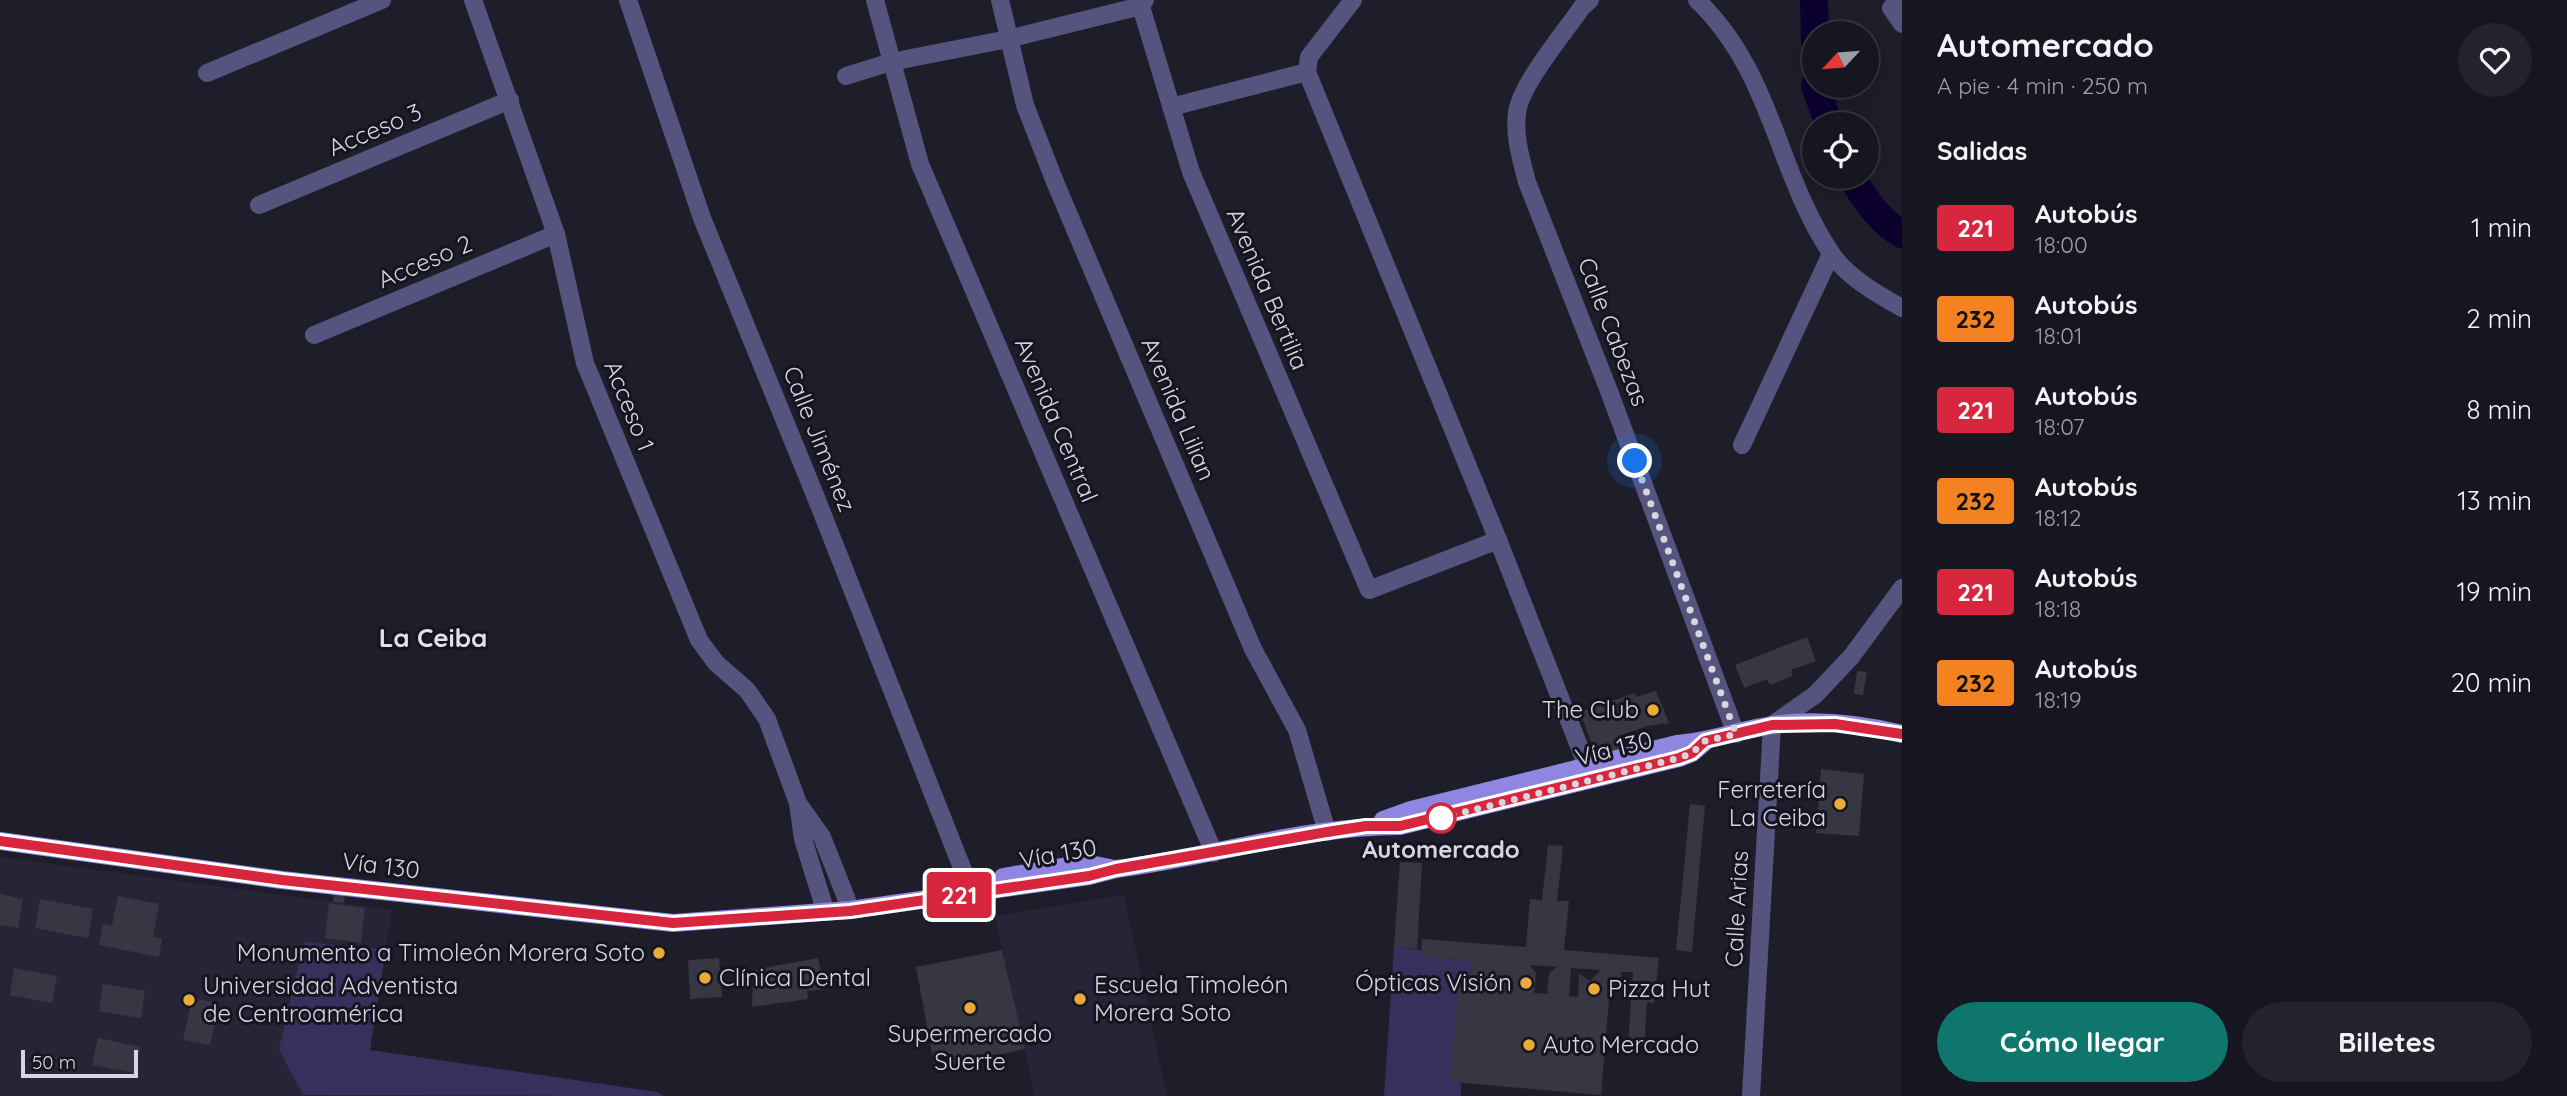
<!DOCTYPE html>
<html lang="es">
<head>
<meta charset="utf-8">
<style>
  :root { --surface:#161620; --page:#23232d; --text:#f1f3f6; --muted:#9e9fa5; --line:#35353e; --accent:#0f766e }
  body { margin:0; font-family:Quicksand,sans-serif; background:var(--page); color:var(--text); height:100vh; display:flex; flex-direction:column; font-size:26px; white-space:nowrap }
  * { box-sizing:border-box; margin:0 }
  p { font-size:23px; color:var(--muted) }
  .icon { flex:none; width:38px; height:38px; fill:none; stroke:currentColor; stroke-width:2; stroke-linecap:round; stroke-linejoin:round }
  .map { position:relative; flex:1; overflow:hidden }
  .drawer { display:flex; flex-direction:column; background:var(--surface); width:665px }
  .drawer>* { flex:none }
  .badge { padding:0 14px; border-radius:5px; font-size:24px; line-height:46px }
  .needle { width:46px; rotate:244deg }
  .tools { position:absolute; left:1802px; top:21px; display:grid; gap:14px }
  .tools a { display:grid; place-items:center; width:77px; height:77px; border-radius:50%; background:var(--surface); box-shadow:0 4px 18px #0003,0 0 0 2px var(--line); font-size:35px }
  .scale { position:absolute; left:21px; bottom:18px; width:117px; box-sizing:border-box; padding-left:7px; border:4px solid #d6d6de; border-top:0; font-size:19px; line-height:24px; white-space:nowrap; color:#d6d6de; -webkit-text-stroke:5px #151420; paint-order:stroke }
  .you { position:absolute; width:35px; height:35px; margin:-18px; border:5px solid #fff; border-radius:50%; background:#1a73e8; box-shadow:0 0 0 10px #1a73e833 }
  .map>.badge { position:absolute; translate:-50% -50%; box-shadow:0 0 0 4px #fff }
  h2 { padding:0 35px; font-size:26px; line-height:63px }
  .round { display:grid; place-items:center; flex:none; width:74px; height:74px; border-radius:37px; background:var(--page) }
  .overview { display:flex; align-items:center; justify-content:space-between; height:119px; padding:0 35px }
  h1 { font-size:33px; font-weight:700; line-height:52px }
  .button { display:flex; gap:14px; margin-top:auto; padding:14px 35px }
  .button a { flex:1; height:80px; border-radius:42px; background:var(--accent); color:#fff; font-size:28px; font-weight:700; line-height:80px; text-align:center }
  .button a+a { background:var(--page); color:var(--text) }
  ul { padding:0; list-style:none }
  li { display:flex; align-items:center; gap:21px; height:91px; padding:0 35px }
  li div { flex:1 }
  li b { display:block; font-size:26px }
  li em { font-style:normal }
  li .badge { min-width:77px; font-weight:700; text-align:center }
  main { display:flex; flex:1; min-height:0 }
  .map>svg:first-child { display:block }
</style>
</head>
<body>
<main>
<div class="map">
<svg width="1902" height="1096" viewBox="0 0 1902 1096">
  <rect width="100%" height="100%" fill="#1e1e2a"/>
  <!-- built -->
  <g fill="#262537">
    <path d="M0,857L392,910L370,1050L657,1092L664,1096H0Z"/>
    <path d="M1124,895L1167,1096H1035L995,916Z"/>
  </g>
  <!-- green -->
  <g fill="#36305c">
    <path d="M304,942L386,950L370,1050L657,1092L664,1096L303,1095L279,1049Z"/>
    <path d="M1394,947L1421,950V957L1471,961L1470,979L1459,978L1461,1096H1384Z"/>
  </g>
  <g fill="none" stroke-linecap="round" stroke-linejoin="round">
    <!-- river -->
    <g stroke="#0c002f" stroke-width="28">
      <path d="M1814,0L1815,41"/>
      <path d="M1815,86L1829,124"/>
      <path d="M1851,177C1865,198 1879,222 1902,234"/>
    </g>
  </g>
  <!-- building -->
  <g fill="#373744" fill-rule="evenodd">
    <path d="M1807,637L1816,661L1791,670L1793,676L1770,685L1767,679L1744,688L1735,665Z"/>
    <path d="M1857,671L1867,672L1863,695L1854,694Z"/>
    <path d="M1656,691L1669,723L1648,726L1618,736L1623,748L1601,755L1597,746L1593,747L1580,712L1635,693L1636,697Z"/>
    <path d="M1821,769L1864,774L1859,836L1816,833Z"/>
    <path d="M1690,804L1705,806L1692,952L1676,950Z"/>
    <path d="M1548,845L1563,846L1557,901H1569L1564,950L1659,958L1654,1003L1647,1002L1644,1047L1628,1046L1633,972H1621L1620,988L1610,987L1601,1095L1451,1082L1459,978L1470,979L1471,961L1421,957L1422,939L1526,947L1530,899L1542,900ZM1530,965L1557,967L1549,973L1547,994L1534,993L1536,973ZM1571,968L1601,970L1590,981L1579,974L1578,997L1569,996Z"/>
    <path d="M1400,862L1422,863L1417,949L1394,947Z"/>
    <path d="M0,894L23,899L18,928L0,925Z"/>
    <path d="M334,894L345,895L344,903L333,902Z"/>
    <path d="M118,896L159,904L153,937L162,939L159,957L99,945L103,924L112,926Z"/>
    <path d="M40,899L93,909L88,938L35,928Z"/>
    <path d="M329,903L365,908L361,943L325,938Z"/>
    <path d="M1002,950L1025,1049L935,1069L916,967Z"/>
    <path d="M719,958L722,997L690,999L688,960Z"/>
    <path d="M818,958L825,989L807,991L808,999L752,1007L753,970Z"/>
    <path d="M14,968L57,976L52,1003L10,995Z"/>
    <path d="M103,984L145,991L141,1018L99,1011Z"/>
    <path d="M192,998L219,1003L210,1045L183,1040Z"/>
    <path d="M98,1038L140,1047L134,1073L92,1065Z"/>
  </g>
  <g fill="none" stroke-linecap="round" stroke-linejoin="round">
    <!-- minor -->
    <g stroke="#57537f" stroke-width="18">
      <path d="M473,0L556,234L585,363L699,640L716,663L747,690L767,719L798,803L803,839L823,903"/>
      <path d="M628,0L702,218L815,495L972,893"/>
      <path d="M875,0L920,164L1214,853"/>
      <path d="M1000,0L1025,105L1055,182L1253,649L1297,730L1327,832"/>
      <path d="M1139,0L1191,172L1369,590L1498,540"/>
      <path d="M1590,0L1582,7C1565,32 1520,85 1517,113C1514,136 1521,159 1527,182L1609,391L1736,734"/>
      <path d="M1697,0C1773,73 1776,171 1831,253C1847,277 1877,294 1902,308"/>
      <path d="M1900,0L1891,8L1902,24"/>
      <path d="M1307,72L1498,540L1592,779"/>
      <path d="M207,73L382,0"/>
      <path d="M846,76L891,62L1008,39L1141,6L1145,0"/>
      <path d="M1171,107L1307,72L1309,57L1353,0"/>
      <path d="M259,205L510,100"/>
      <path d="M314,335L556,234"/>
      <path d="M1742,445L1831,254"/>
      <path d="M800,806L822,837L847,900"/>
      <path d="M1751,1096L1772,725L1815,695L1851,657L1902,588"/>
    </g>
    <!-- major -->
    <g stroke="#9086e1" stroke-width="18">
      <path d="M1383,820L1411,810L1677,744C1711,741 1740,730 1773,725C1814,719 1861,724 1902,734"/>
      <path d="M0,841L282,880L673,923L850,910L1089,876L1116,869C1210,857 1306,826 1400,826L1679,758L1692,753L1705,742"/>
      <path d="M1003,877L1085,863L1110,868"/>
    </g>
  </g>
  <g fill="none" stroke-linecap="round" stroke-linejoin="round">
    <defs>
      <path id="line" d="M0,841L282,880L673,923L850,911L1089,876L1116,869L1327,832L1366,826H1400L1679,758L1692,753L1705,741L1772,725L1835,724L1902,734"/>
    </defs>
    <!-- line casing -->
    <use href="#line" stroke="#fff" stroke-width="16"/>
    <!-- line -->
    <use href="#line" stroke="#d7263d" stroke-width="10"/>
    <!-- walk -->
    <path stroke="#d6d6de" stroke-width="7" stroke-dasharray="0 12.6" d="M1441,818L1679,758L1692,753L1705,741L1736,734L1635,461"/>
  </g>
  <!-- markers -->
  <g fill="#eaaa39" stroke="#151420" stroke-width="2.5">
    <circle cx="1653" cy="710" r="7"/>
    <circle cx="1840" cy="804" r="7"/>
    <circle cx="659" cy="953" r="7"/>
    <circle cx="705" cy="978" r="7"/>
    <circle cx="1526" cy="983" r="7"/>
    <circle cx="1594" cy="989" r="7"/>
    <circle cx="1080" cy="999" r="7"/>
    <circle cx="189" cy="1000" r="7"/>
    <circle cx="970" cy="1008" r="7"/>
    <circle cx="1529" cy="1045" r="7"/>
  </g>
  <circle fill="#fff" stroke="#d7263d" stroke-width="3.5" cx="1441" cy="818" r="14"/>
  <g text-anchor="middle" stroke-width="6" stroke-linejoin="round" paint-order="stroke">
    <!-- street labels -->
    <g font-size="24" fill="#d6d6de" stroke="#151420">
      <text transform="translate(375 130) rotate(-23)" y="8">Acceso 3</text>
      <text transform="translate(425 262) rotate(-23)" y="8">Acceso 2</text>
      <text transform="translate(1267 289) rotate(67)" y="8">Avenida Bertilia</text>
      <text transform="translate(1613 332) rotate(69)" y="8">Calle Cabezas</text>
      <text transform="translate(629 406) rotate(68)" y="8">Acceso 1</text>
      <text transform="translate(1178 409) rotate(67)" y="8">Avenida Lilian</text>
      <text transform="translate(1056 420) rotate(67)" y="8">Avenida Central</text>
      <text transform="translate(819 439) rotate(68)" y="8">Calle Jiménez</text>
      <text transform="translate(1614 749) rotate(-14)" y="8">Vía 130</text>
      <text transform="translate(1058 854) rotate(-10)" y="8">Vía 130</text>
      <text transform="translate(381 866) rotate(7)" y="8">Vía 130</text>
      <text transform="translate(1737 909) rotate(-87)" y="8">Calle Arias</text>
    </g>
    <!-- poi labels -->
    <g font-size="24" fill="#d6d6de" stroke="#151420" text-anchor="start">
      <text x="1639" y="718" text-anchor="end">The Club</text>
      <text x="1826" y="798" text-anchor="end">Ferretería<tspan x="1826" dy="28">La Ceiba</tspan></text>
      <text x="645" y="961" text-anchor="end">Monumento a Timoleón Morera Soto</text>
      <text x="719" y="986">Clínica Dental</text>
      <text x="1512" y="991" text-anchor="end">Ópticas Visión</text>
      <text x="1094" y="993">Escuela Timoleón<tspan x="1094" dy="28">Morera Soto</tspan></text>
      <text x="203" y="994">Universidad Adventista<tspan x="203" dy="28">de Centroamérica</tspan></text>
      <text x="1608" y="997">Pizza Hut</text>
      <text x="970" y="1042" text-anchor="middle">Supermercado<tspan x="970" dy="28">Suerte</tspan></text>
      <text x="1543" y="1053">Auto Mercado</text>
    </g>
    <!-- stop labels -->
    <g font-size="24" font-weight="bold" fill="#d6d6de" stroke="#151420">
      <text x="1441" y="858">Automercado</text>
    </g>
    <!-- neighbourhood labels -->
    <g font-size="26" font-weight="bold" fill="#e1e0f1" stroke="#151420">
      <text x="433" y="647">La Ceiba</text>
    </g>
  </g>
</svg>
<div class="tools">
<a><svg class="needle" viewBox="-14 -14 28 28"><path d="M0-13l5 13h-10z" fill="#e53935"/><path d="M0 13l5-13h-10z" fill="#9e9fa5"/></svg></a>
<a><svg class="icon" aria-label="locate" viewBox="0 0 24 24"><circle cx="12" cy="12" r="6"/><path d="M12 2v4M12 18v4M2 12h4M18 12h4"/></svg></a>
</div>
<div class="scale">50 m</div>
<div class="you" style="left:1635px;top:461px"></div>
<b class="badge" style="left:959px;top:895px;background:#d7263d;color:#fff">221</b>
</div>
<section class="drawer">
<div class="overview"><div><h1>Automercado</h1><p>A pie · 4 min · 250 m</p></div><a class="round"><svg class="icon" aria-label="heart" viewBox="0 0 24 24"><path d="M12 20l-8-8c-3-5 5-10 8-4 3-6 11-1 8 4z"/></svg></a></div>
<h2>Salidas</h2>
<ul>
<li><span class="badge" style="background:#d7263d;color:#fff">221</span><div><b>Autobús</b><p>18:00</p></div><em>1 min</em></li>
<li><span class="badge" style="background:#f58220;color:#111">232</span><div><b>Autobús</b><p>18:01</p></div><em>2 min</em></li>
<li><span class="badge" style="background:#d7263d;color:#fff">221</span><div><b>Autobús</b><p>18:07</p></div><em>8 min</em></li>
<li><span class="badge" style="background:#f58220;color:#111">232</span><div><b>Autobús</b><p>18:12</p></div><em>13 min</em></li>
<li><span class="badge" style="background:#d7263d;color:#fff">221</span><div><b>Autobús</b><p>18:18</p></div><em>19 min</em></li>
<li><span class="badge" style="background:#f58220;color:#111">232</span><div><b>Autobús</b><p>18:19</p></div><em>20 min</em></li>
</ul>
<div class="button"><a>Cómo llegar</a><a>Billetes</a></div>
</section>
</main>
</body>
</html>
